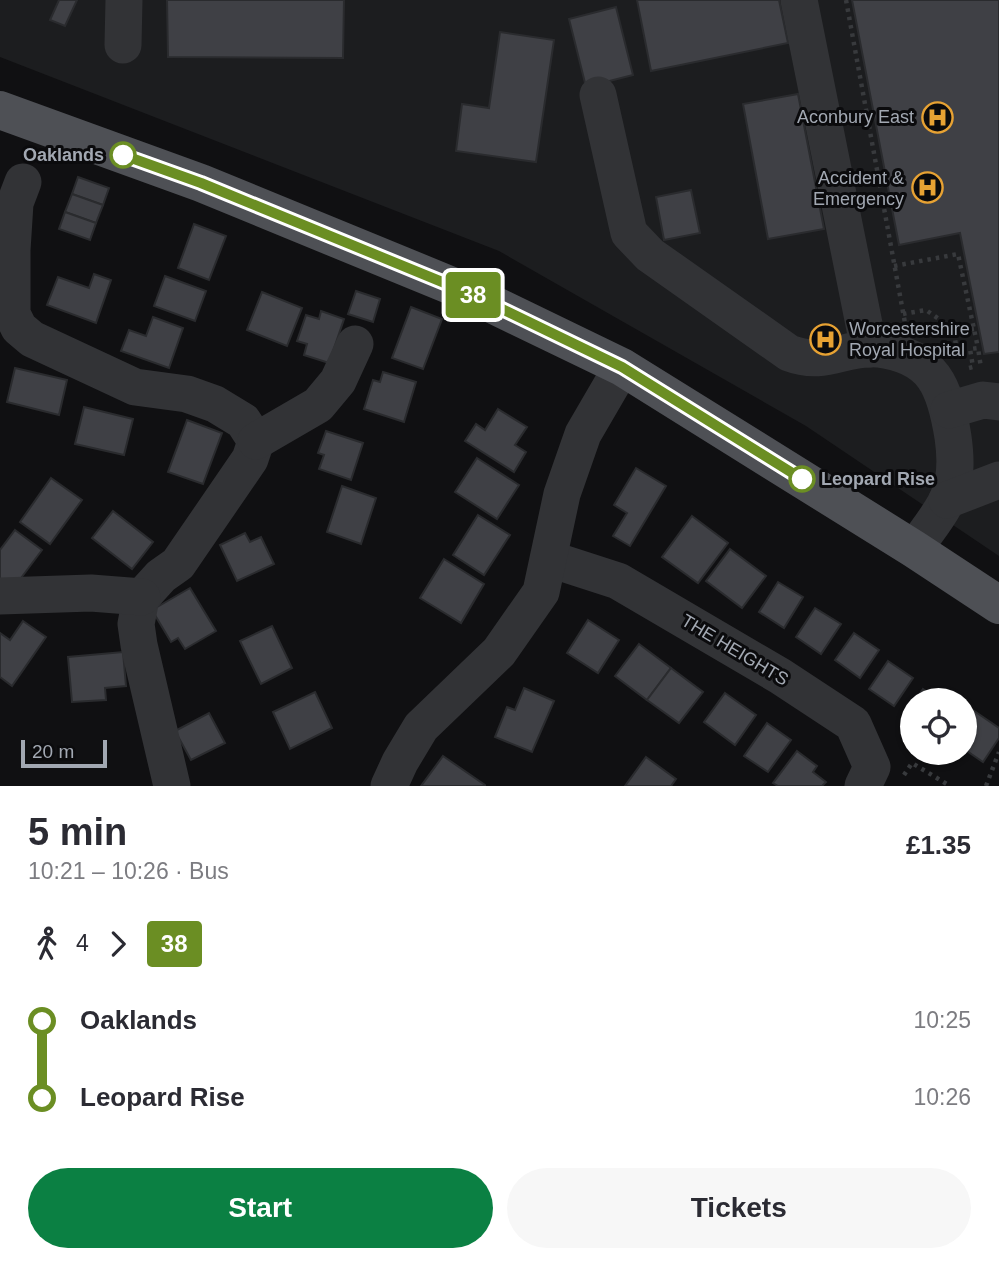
<!DOCTYPE html>
<html lang="en">
<head>
<meta charset="utf-8">
<style>
  :root { --surface:#fff; --page:#f7f7f7; --text:#2b2b33; --muted:#7c7c81; --accent:#0b8043 }
  body { margin:0; font-family:Helvetica,sans-serif; background:var(--page); color:var(--text); height:100vh; display:flex; flex-direction:column; font-size:26px; white-space:nowrap }
  * { box-sizing:border-box; margin:0 }
  p { font-size:23px; color:var(--muted) }
  .icon { flex:none; width:38px; height:38px; fill:none; stroke:currentColor; stroke-width:2; stroke-linecap:round; stroke-linejoin:round }
  .map { position:relative; height:786px; overflow:hidden }
  .sheet { display:flex; flex-direction:column; background:var(--surface); flex:1 }
  .sheet>* { flex:none }
  .badge { padding:0 14px; border-radius:5px; font-size:24px; line-height:46px }
  .tools { position:absolute; left:900px; top:688px; display:grid; gap:14px }
  .tools a { display:grid; place-items:center; width:77px; height:77px; border-radius:50%; background:var(--surface); box-shadow:0 2px 5px #0004; font-size:35px }
  .scale { position:absolute; left:21px; bottom:18px; width:86px; box-sizing:border-box; padding-left:7px; border:4px solid #a2a8b2; border-top:0; font-size:19px; line-height:24px; white-space:nowrap; color:#a2a8b2; -webkit-text-stroke:5px #0b0b0d; paint-order:stroke }
  .map>.badge { position:absolute; translate:-50% -50%; box-shadow:0 0 0 4px #fff }
  .legs { display:flex; align-items:center; gap:10px; height:77px; padding:0 28px; font-size:23px }
  .legs p { margin-inline-start:auto }
  .summary { display:flex; align-items:center; justify-content:space-between; height:119px; padding:0 28px }
  h1 { font-size:38px; font-weight:700; line-height:52px }
  .primary-button { display:flex; gap:14px; margin-top:auto; padding:14px 28px }
  .primary-button a { flex:1; height:80px; border-radius:42px; background:var(--accent); color:#fff; font-size:28px; font-weight:700; line-height:80px; text-align:center }
  .primary-button a+a { background:var(--page); color:var(--text) }
  ul { padding:0 28px; list-style:none }
  li { display:flex; align-items:center; gap:24px; height:77px; font-size:26px }
  li i { display:grid; place-items:center; width:10px; height:100%; margin:0 9px; background:currentColor }
  li i::after { content:''; width:18px; height:18px; margin:-9px; border:5px solid; border-radius:50%; background:var(--surface) }
  li p { margin-inline-start:auto }
  li:first-child i { background:linear-gradient(#0000 50%,currentColor 0) }
  li:last-child i { background:linear-gradient(currentColor 50%,#0000 0) }
  .map>svg:first-child { display:block }
</style>
</head>
<body>
<div class="map">
<svg width="999" height="786" viewBox="0 0 999 786">
  <rect width="100%" height="100%" fill="#101012"/>
  <!-- built -->
  <path fill="#1c1d1f" d="M0,0H999V556L806,426L499,251L0,57Z"/>
  <!-- building -->
  <g fill="#3f4045" stroke="#2a2b2e" stroke-width="2">
    <path d="M59,0H77L65,26L50,20Z"/>
    <path d="M167,0H344L343,58L168,57Z"/>
    <path d="M637,0H779L788,43L651,71Z"/>
    <path d="M852,0H999V352L984,354L960,233L899,245Z"/>
    <path d="M616,7L633,75L586,87L569,19Z"/>
    <path d="M500,32L554,40L536,162L456,151L462,104L489,108Z"/>
    <path d="M798,94L824,229L768,239L743,104Z"/>
    <path d="M78,177L109,188L103,205L72,194Z"/>
    <path d="M691,190L700,233L664,240L656,197Z"/>
    <path d="M72,194L103,205L96,223L65,212Z"/>
    <path d="M65,212L96,223L90,240L59,229Z"/>
    <path d="M194,224L226,236L209,280L178,268Z"/>
    <path d="M94,274L111,280L96,323L47,305L58,277L89,288Z"/>
    <path d="M165,276L206,291L195,321L154,306Z"/>
    <path d="M356,291L380,299L373,322L348,314Z"/>
    <path d="M262,292L302,308L287,346L247,330Z"/>
    <path d="M411,307L442,319L423,369L392,358Z"/>
    <path d="M321,311L344,319L329,363L304,355L307,344L297,341L306,315L319,319Z"/>
    <path d="M153,317L183,328L169,368L121,351L129,330L146,336Z"/>
    <path d="M15,368L67,380L59,415L7,402Z"/>
    <path d="M383,372L416,382L404,422L364,409L373,380L380,382Z"/>
    <path d="M84,407L133,419L124,455L75,444Z"/>
    <path d="M498,409L527,427L515,445L526,452L514,472L465,441L476,424L485,430Z"/>
    <path d="M187,420L222,433L203,484L168,472Z"/>
    <path d="M326,431L363,443L351,480L319,469L324,455L318,453Z"/>
    <path d="M477,458L519,485L497,519L455,492Z"/>
    <path d="M636,468L666,486L630,546L613,536L627,513L614,505Z"/>
    <path d="M51,478L82,500L50,544L20,522Z"/>
    <path d="M342,486L376,498L361,544L327,532Z"/>
    <path d="M113,511L153,542L132,569L92,538Z"/>
    <path d="M478,515L510,535L484,575L453,555Z"/>
    <path d="M692,516L728,543L698,583L662,557Z"/>
    <path d="M15,530L42,550L12,590L0,582V550Z"/>
    <path d="M245,533L250,542L261,537L274,564L237,581L220,545Z"/>
    <path d="M730,549L766,576L742,608L706,581Z"/>
    <path d="M444,559L484,584L461,623L420,598Z"/>
    <path d="M778,582L803,597L784,628L759,612Z"/>
    <path d="M190,588L216,631L185,649L178,638L171,642L152,610Z"/>
    <path d="M815,608L841,624L821,654L796,637Z"/>
    <path d="M588,620L619,640L598,673L567,653Z"/>
    <path d="M23,621L46,637L12,686L0,677V633L10,640Z"/>
    <path d="M272,626L292,668L261,684L240,641Z"/>
    <path d="M854,633L879,650L860,678L835,660Z"/>
    <path d="M639,644L671,668L647,700L615,676Z"/>
    <path d="M123,652L126,686L105,688L106,700L72,702L68,657Z"/>
    <path d="M888,661L913,678L894,706L869,689Z"/>
    <path d="M671,668L703,692L679,723L647,700Z"/>
    <path d="M524,688L554,701L532,752L495,737L507,707L515,710Z"/>
    <path d="M923,689L939,700H916Z"/>
    <path d="M315,692L332,728L290,749L273,712Z"/>
    <path d="M725,693L756,715L735,745L704,722Z"/>
    <path d="M964,704L999,728V738L983,762L964,749Z"/>
    <path d="M912,707V726L903,720Z"/>
    <path d="M209,713L225,743L191,760L175,731Z"/>
    <path d="M767,723L791,740L768,772L744,756Z"/>
    <path d="M797,751L817,766L813,772L826,782L822,786H778L773,783Z"/>
    <path d="M443,756L485,785V786H421Z"/>
    <path d="M646,757L676,779L671,786H625Z"/>
  </g>
  <g fill="none" stroke-linecap="round" stroke-linejoin="round">
    <!-- path -->
    <g stroke="#383a3d" stroke-width="4.5" stroke-dasharray="3.5 5" stroke-linecap="butt">
      <path d="M846,0L905,323"/>
      <path d="M894,266L958,254L978,348"/>
      <path d="M903,314L926,310L953,329L958,355"/>
      <path d="M954,332L974,329"/>
      <path d="M969,368L973,367L970,349L978,348L981,368"/>
      <path d="M904,775L912,763L950,786"/>
      <path d="M986,786L999,752"/>
    </g>
    <!-- minor -->
    <g stroke="#323336" stroke-width="37">
      <path d="M799,0L869,349"/>
      <path d="M123,45L124,0"/>
      <path d="M598,95L629,233L650,255L789,353C826,367 844,346 878,349C934,356 945,387 953,437C956,458 957,480 947,500C939,517 925,533 914,549"/>
      <path d="M23,182L15,203L12,250V314L19,328L32,339L135,387L187,394L215,404L243,421L256,441L250,459L178,564L161,576L141,598L136,624L139,645L172,786"/>
      <path d="M949,410L983,400L999,402"/>
      <path d="M256,441L318,405L338,381L355,344"/>
      <path d="M947,500L999,480"/>
      <path d="M550,559L618,581L780,676L853,724L872,767L863,786"/>
      <path d="M0,596L91,593L142,597"/>
      <path d="M389,786L400,762L421,727L499,652L541,592L562,494L583,434L622,367"/>
    </g>
    <!-- major -->
    <path stroke="#4e5055" stroke-width="38" d="M0,110L201,183L469,293L622,367L914,549L999,605"/>
  </g>
  <g fill="none" stroke-linecap="round" stroke-linejoin="round">
    <defs>
      <path id="line-1" d="M123,155L201,183L469,293L622,367L802,479"/>
    </defs>
    <!-- line-1 casing -->
    <use href="#line-1" stroke="#fff" stroke-width="16"/>
    <!-- line-1 -->
    <use href="#line-1" stroke="#6b8e23" stroke-width="10"/>
  </g>
  <!-- icons -->
  <defs>
    <symbol id="hospital-ring" viewBox="-11 -11 22 22"><circle r="9.5" fill="#0b0b0d" stroke="#e7a233" stroke-width="1.5"/><path d="M-5-5h3v3.5h4V-5h3V5h-3V1.5h-4V5h-3Z" fill="#e7a233"/></symbol>
  </defs>
  <g fill-rule="evenodd">
    <use href="#hospital-ring" x="920" y="100" width="35" height="35"/>
    <use href="#hospital-ring" x="910" y="170" width="35" height="35"/>
    <use href="#hospital-ring" x="808" y="322" width="35" height="35"/>
  </g>
  <!-- markers -->
  <g fill="#fff" stroke="#6b8e23" stroke-width="3.5">
    <circle cx="123" cy="155" r="12"/>
    <circle cx="802" cy="479" r="12"/>
  </g>
  <g text-anchor="middle" stroke-width="6" stroke-linejoin="round" paint-order="stroke">
    <!-- poi labels -->
    <g font-size="18" fill="#a2a8b2" stroke="#0b0b0d" text-anchor="end">
      <text x="914" y="123">Aconbury East</text>
      <text x="904" y="184">Accident &amp;<tspan x="904" dy="21">Emergency</tspan></text>
      <text x="849" y="335" text-anchor="start">Worcestershire<tspan x="849" dy="21">Royal Hospital</tspan></text>
    </g>
    <!-- stop labels -->
    <g font-size="18" font-weight="bold" fill="#a2a8b2" stroke="#0b0b0d" text-anchor="end">
      <text x="104" y="161">Oaklands</text>
      <text x="821" y="485" text-anchor="start">Leopard Rise</text>
    </g>
    <!-- street labels -->
    <g font-size="18" fill="#a2a8b2" stroke="#0b0b0d">
      <text transform="translate(735 650) rotate(31)" y="6">THE HEIGHTS</text>
    </g>
  </g>
</svg>
<div class="tools">
<a><svg class="icon" aria-label="locate" viewBox="0 0 24 24"><circle cx="12" cy="12" r="6"/><path d="M12 2v4M12 18v4M2 12h4M18 12h4"/></svg></a>
</div>
<div class="scale">20 m</div>
<b class="badge" style="left:473px;top:295px;background:#6b8e23;color:#fff">38</b>
</div>
<section class="sheet">
<div class="summary"><div><h1>5 min</h1><p>10:21 – 10:26 · Bus</p></div><b>£1.35</b></div>
<div class="legs"><svg class="icon" aria-label="walk" viewBox="0 0 24 24"><circle cx="13" cy="4" r="2"/><path d="M13 8l-2 6 4 7M11 14l-3 7M7 12l3-4h3l4 4"/></svg>4<svg class="icon" aria-label="forward" viewBox="0 0 24 24"><path d="M9 5l7 7-7 7"/></svg><b class="badge" style="background:#6b8e23;color:#fff">38</b></div>
<ul>
<li><i style="color:#6b8e23"></i><b>Oaklands</b><p>10:25</p></li>
<li><i style="color:#6b8e23"></i><b>Leopard Rise</b><p>10:26</p></li>
</ul>
<div class="primary-button"><a>Start</a><a>Tickets</a></div>
</section>
</body>
</html>
